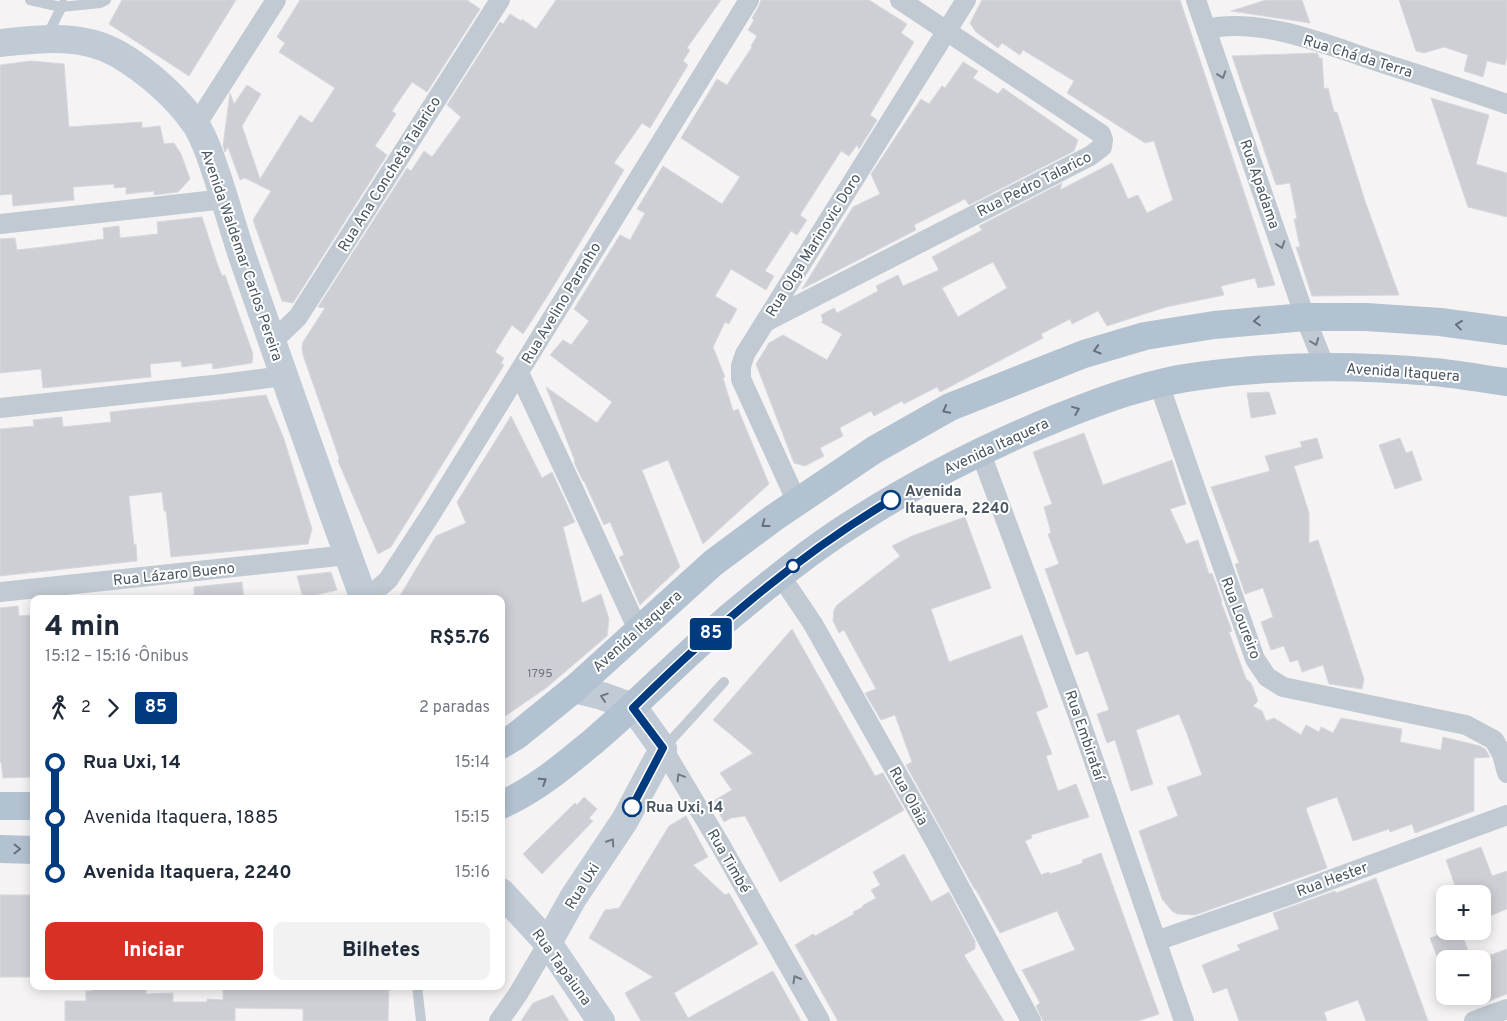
<!DOCTYPE html>
<html lang="pt">
<head>
<meta charset="utf-8">
<style>
  :root { --surface:#fff; --page:#f2f2f3; --text:#1f2937; --muted:#747a83; --accent:#d93025 }
  body { margin:0; font-family:Overpass,sans-serif; background:var(--page); color:var(--text); height:100vh; display:flex; flex-direction:column; font-size:19px; white-space:nowrap }
  * { box-sizing:border-box; margin:0 }
  p { font-size:16px; color:var(--muted) }
  .icon { flex:none; width:28px; height:28px; fill:none; stroke:currentColor; stroke-width:2; stroke-linecap:round; stroke-linejoin:round }
  .map { position:relative; flex:1; overflow:hidden }
  .side { position:absolute; left:30px; top:595px; width:475px; height:395px; display:flex; flex-direction:column; background:var(--surface); border-radius:10px; box-shadow:0 2px 12px #0003 }
  .side>* { flex:none }
  .badge { padding:0 10px; border-radius:4px; font-size:18px; line-height:32px }
  .fabs { position:absolute; left:1436px; top:885px; display:grid; gap:10px }
  .fabs a { display:grid; place-items:center; width:55px; height:55px; border-radius:10px; background:var(--surface); box-shadow:0 2px 12px #0003; font-size:25px }
  .map>.badge { position:absolute; translate:-50% -50%; box-shadow:0 0 0 2px #fff }
  .legs { display:flex; align-items:center; gap:8px; height:55px; padding:0 15px; font-size:16px }
  .legs p { margin-inline-start:auto }
  .overview { display:flex; align-items:center; justify-content:space-between; height:85px; padding:0 15px }
  h1 { font-size:28px; font-weight:800; line-height:38px }
  .action { display:flex; gap:10px; margin-top:auto; padding:10px 15px }
  .action a { flex:1; height:58px; border-radius:10px; background:var(--accent); color:#fff; font-size:20px; font-weight:800; line-height:58px; text-align:center }
  .action a+a { background:var(--page); color:var(--text) }
  ul { padding:0 15px; list-style:none }
  li { display:flex; align-items:center; gap:18px; height:55px; font-size:19px }
  li i { display:grid; place-items:center; width:8px; height:100%; margin:0 6px; background:currentColor }
  li i::after { content:''; width:12px; height:12px; margin:-6px; border:4px solid; border-radius:50%; background:var(--surface) }
  li p { margin-inline-start:auto }
  li:first-child i { background:linear-gradient(#0000 50%,currentColor 0) }
  li:last-child i { background:linear-gradient(currentColor 50%,#0000 0) }
  .map>svg:first-child { display:block }
</style>
</head>
<body>
<div class="map">
<svg width="1507" height="1021" viewBox="0 0 1507 1021">
  <rect width="100%" height="100%" fill="#f5f3f3"/>
  <!-- building -->
  <g fill="#cdcfd5" stroke="#d7d9de" fill-rule="evenodd">
    <path d="M122,0H236L189,76L109,24Z"/>
    <path d="M300,0H467L480,9L427,92L412,82L392,111L396,114L375,146L387,155L293,303L282,301L253,220L271,191L245,178L240,180L228,147L225,152L223,146L230,93L234,104L247,85L261,94L242,126L260,179L300,115L312,123L335,88L279,52L285,43L277,37Z"/>
    <path d="M556,0H721L687,48L690,50L683,61L688,65L650,128L642,123L614,163L624,170L550,292L523,334L512,325L495,352L504,358L501,363L504,365L391,547L378,554L338,461L339,458L303,355L302,348L303,342L325,308L318,307L407,168L411,171L424,151L432,157L461,117L447,105L500,22L503,24L510,14L521,21L522,19L536,29Z"/>
    <path d="M761,0H869L907,24L901,33L914,42L870,115L877,120L859,149L857,145L849,156L841,151L800,215L807,220L797,235L791,231L765,271L774,276L766,290L731,269L715,296L737,309L729,324L725,322L713,347L725,377L723,378L733,411L738,409L769,484L703,544L668,460L642,470L680,567L640,605L619,557L624,555L610,522L604,525L584,481H583L574,462L575,461L546,387L597,423L612,402L550,355L563,340L571,345L589,321L574,309L620,235L630,240L645,213L637,209L663,166L722,204L740,177L681,138L717,79L727,85L752,47L751,46L757,36L748,30L754,20L752,18L759,6Z"/>
    <path d="M982,0H1180L1275,285L1258,288L1255,278L1221,286L1224,295L1166,307L1107,326L1098,311L1072,324L1070,319L1041,334L1043,338L940,392L937,387L904,404L902,401L874,416L871,411L841,427L840,429L843,436L820,448L824,456L805,466L794,463L756,364L769,343L783,335L827,360L842,334L821,322L823,321L821,315L834,308L837,313L878,291L876,286L898,275L903,286L939,270L932,257L982,230L979,226L1062,183L1060,190L1112,163L1128,199L1138,195L1147,213L1173,200L1154,141L1145,143L1067,93L1074,81L1023,50L1020,55L1002,43L998,48L976,32L970,23ZM993,262L1007,288L958,317L942,288Z"/>
    <path d="M1266,0H1302L1310,23L1231,11Z"/>
    <path d="M1399,0H1507V56L1505,65L1487,61L1483,77L1464,71L1468,55L1444,47L1424,53L1416,51Z"/>
    <path d="M1317,53L1318,54L1319,58H1322L1324,89L1328,88L1334,112H1337L1365,201L1399,295L1312,296L1296,247H1300L1294,219H1297L1290,183L1276,185L1232,56Z"/>
    <path d="M31,61L64,64L69,127L142,122V128L160,126L164,144L174,143L181,154L190,179L178,192L154,195V191L126,194V187L114,188V184L73,187L74,200L13,206L12,194L0,195V65Z"/>
    <path d="M963,62L978,71L973,78L998,94L1003,88L1078,140L1074,151L969,205L965,199L914,225L916,230L802,289L853,207L880,194L871,174L921,99L929,104L942,86L945,88Z"/>
    <path d="M1431,98L1489,115L1476,164L1507,173V217L1468,207Z"/>
    <path d="M202,217L217,263L222,276L225,275L242,323L253,354L252,363L213,369L212,363L182,367L181,361L150,364L151,377L43,388L41,369L0,373V239L15,238L17,250L52,246L104,239L103,228L119,226L120,238L158,234L157,222Z"/>
    <path d="M1269,392L1276,414L1251,418L1247,393Z"/>
    <path d="M266,395L284,439L312,529L308,544L171,557L166,511H164L162,492L129,496L134,545L136,544L137,561L0,576V429L34,426L33,420L62,417L63,427L111,422L110,412Z"/>
    <path d="M511,416L542,478L552,472L575,522L563,527L582,603L601,594L609,619L607,636L546,688L501,719V599H398L436,536L466,523L457,502Z"/>
    <path d="M1084,433L1103,485L1172,460L1186,504L1170,509L1186,544L1198,540L1209,574L1212,573L1222,601L1221,602L1232,631L1229,632L1246,679L1251,683L1258,701L1253,706L1262,711L1266,721L1274,718L1301,735L1306,725L1319,732L1321,727L1333,733L1341,718L1402,729L1400,742L1441,750L1443,737L1480,746L1485,749L1490,757L1474,758V811L1415,833L1412,824L1390,832L1389,829L1353,841L1337,797L1308,807L1306,809L1327,868L1195,915L1177,914L1172,911L1162,899L1139,831L1178,816L1167,787L1202,775L1186,731L1179,714L1136,730L1153,784L1131,791L1115,740L1107,743L1097,714L1109,710L1088,651L1076,655L1045,569L1059,564L1048,534L1051,533L1044,507L1052,504L1033,452Z"/>
    <path d="M1317,438L1323,458L1294,466L1309,513V543L1318,540L1364,679L1362,689L1329,684L1323,665L1302,672L1298,660L1290,662L1284,646L1271,650L1261,622L1273,617L1263,588L1245,594L1235,564L1239,563L1211,487L1270,471L1265,456L1302,447L1300,442Z"/>
    <path d="M1400,438L1406,453L1412,451L1422,480L1395,489L1379,445Z"/>
    <path d="M965,517L991,588L931,609L949,662L1022,635L1048,707L1036,712L1052,754L1046,756L1058,791L1076,784L1089,817L1031,835L1032,838L1025,841L1041,875L1049,872L1050,874L1083,863L1082,860L1101,853L1159,1014L1138,1021H1043L1036,1006L1040,1003L1022,970L1075,950L1057,911L1000,933L975,888V890L906,765L912,762L895,715L881,720L865,693L876,689L844,630L839,633L833,621L834,610L837,605L900,556L892,546L912,536Z"/>
    <path d="M331,572L337,590L303,598L297,576Z"/>
    <path d="M242,582L244,599H194V587Z"/>
    <path d="M18,606L19,616L34,615V777L3,778L1,762H0V608Z"/>
    <path d="M792,629L875,776L883,773L904,810L780,882L745,816L731,818L724,822L715,806V800L732,790L720,773L753,753L713,720Z"/>
    <path d="M584,797L597,809L589,818L593,821L542,874L523,854L575,803L577,805Z"/>
    <path d="M686,816L708,857L693,865L725,895L729,893L758,944L674,993L688,1018L773,971L801,1021H641L625,993L653,977L589,938L605,910L619,908L669,826Z"/>
    <path d="M1481,847L1492,876L1507,871V909L1482,919V894H1458L1446,860Z"/>
    <path d="M904,854L931,902L949,892L975,941V949L964,955L1004,1021H838L795,945L813,934L815,936L854,914L853,912L863,907L862,906L876,898L871,890L880,885L873,872Z"/>
    <path d="M1376,878L1428,1021H1366L1358,1000L1324,1012L1327,1021H1239L1227,988L1213,993L1202,965L1240,950L1237,945L1279,929L1273,913L1335,891L1336,893Z"/>
    <rect x="0" y="895" width="32" height="82"/>
    <path d="M1450,931H1461L1471,959H1438L1430,938Z"/>
    <path d="M1507,949V994L1482,1004V958Z"/>
    <path d="M92,986H146V994L173,993V1002H207V999L223,1000V987L389,986L388,1021H303V1009L235,1008V1021H65V1001H86V991H92Z"/>
    <path d="M553,995L569,1021H521L533,1003Z"/>
  </g>
  <g fill="none" stroke-linecap="round" stroke-linejoin="round">
    <!-- lane -->
    <g stroke="#c1cad2" stroke-width="10">
      <path d="M30,0L61,7L100,3L106,0"/>
      <path d="M46,38L63,4"/>
      <path d="M664,748L724,682"/>
      <path d="M417,986L421,1021"/>
    </g>
    <!-- street -->
    <g stroke="#c1cad2" stroke-width="20">
      <path d="M1196,0L1305,317L1325,367"/>
      <path d="M1206,29C1261,17 1325,44 1376,61C1420,75 1463,89 1507,104"/>
      <path d="M196,125L276,0"/>
      <path d="M0,224L225,199"/>
      <path d="M765,322L1090,156L1102,147L1103,140L1101,134L900,0"/>
      <path d="M272,342L298,317L500,0"/>
      <path d="M519,373L578,499L638,630"/>
      <path d="M1159,384L1255,659L1267,677L1283,687L1466,725L1494,740L1502,754L1507,773"/>
      <path d="M0,408L222,384L283,376"/>
      <path d="M980,451L1078,715L1184,1021"/>
      <path d="M797,502L741,379V366L745,354L966,0"/>
      <path d="M780,575L813,624L935,841L1031,1021"/>
      <path d="M0,592L348,555"/>
      <path d="M366,599L388,580L431,514L749,0"/>
      <path d="M663,749L721,846L820,1021"/>
      <path d="M1156,941L1289,895L1507,815"/>
      <path d="M499,1021L518,994L548,943"/>
      <path d="M1474,1021L1507,1009"/>
    </g>
    <!-- secondary -->
    <g stroke="#c1cbd6" stroke-width="28">
      <path d="M0,43C40,39 81,33 118,54C147,71 177,97 196,125C205,139 210,155 215,170C226,201 234,233 245,264C284,376 323,487 364,599"/>
      <path d="M501,892L548,943L601,1021"/>
      <path d="M548,943L573,898L625,820L663,749L633,707L602,696L574,689"/>
    </g>
    <!-- primary -->
    <g stroke="#b3c2d1" stroke-width="28">
      <path d="M501,745L516,736L574,689L713,563L775,517L874,450L950,407L1084,354L1145,336L1214,325L1305,317H1366L1440,322L1507,331"/>
      <path d="M501,805C537,789 566,764 595,740C640,701 681,659 726,620C768,585 811,549 858,520C921,480 988,446 1057,418C1102,400 1150,382 1199,376C1276,365 1356,365 1433,372C1458,374 1483,379 1507,382"/>
      <path d="M0,806H34"/>
      <path d="M0,849L34,850"/>
    </g>
  </g>
  <!-- one-way arrows -->
  <defs><path id="oneway-chevron" d="M-2-3.5L2.5 0L-2 3.5" fill="none" stroke-width="1.6" stroke-linecap="round" stroke-linejoin="round" transform="scale(1.25)"/></defs>
  <g stroke="#6e7983">
    <use href="#oneway-chevron" transform="translate(1222 75) rotate(71)"/>
    <use href="#oneway-chevron" transform="translate(1281 245) rotate(71)"/>
    <use href="#oneway-chevron" transform="translate(1315 342) rotate(69)"/>
    <use href="#oneway-chevron" transform="translate(680 777) rotate(-121)"/>
    <use href="#oneway-chevron" transform="translate(796 979) rotate(-120)"/>
  </g>
  <g stroke="#64717d">
    <use href="#oneway-chevron" transform="translate(1257 321) rotate(175)"/>
    <use href="#oneway-chevron" transform="translate(1459 325) rotate(-173)"/>
    <use href="#oneway-chevron" transform="translate(1097 350) rotate(164)"/>
    <use href="#oneway-chevron" transform="translate(946 410) rotate(152)"/>
    <use href="#oneway-chevron" transform="translate(1076 410) rotate(-22)"/>
    <use href="#oneway-chevron" transform="translate(765 524) rotate(143)"/>
    <use href="#oneway-chevron" transform="translate(543 781) rotate(-33)"/>
    <use href="#oneway-chevron" transform="translate(17 849) rotate(1)"/>
  </g>
  <g stroke="#6e7984">
    <use href="#oneway-chevron" transform="translate(604 697) rotate(-162)"/>
    <use href="#oneway-chevron" transform="translate(611 842) rotate(-57)"/>
  </g>
  <g fill="none" stroke-linecap="round" stroke-linejoin="round">
    <defs>
      <path id="line-1" d="M632,807L663,748L633,708C712,630 795,557 891,500"/>
    </defs>
    <!-- line-1 casing -->
    <use href="#line-1" stroke="#fff" stroke-width="11"/>
    <!-- line-1 -->
    <use href="#line-1" stroke="#003b80" stroke-width="8"/>
  </g>
  <!-- markers -->
  <g fill="#fff" stroke="#003b80" stroke-width="2.5">
    <circle cx="891" cy="500" r="9"/>
    <circle cx="793" cy="566" r="6"/>
    <circle cx="632" cy="807" r="9"/>
  </g>
  <g text-anchor="middle" stroke-width="4" stroke-linejoin="round" paint-order="stroke">
    <!-- number labels -->
    <g font-size="12" fill="#6b747e">
      <text x="540" y="677">1795</text>
    </g>
    <!-- street labels -->
    <g font-size="15" fill="#4a5661" stroke="#fff">
      <text transform="translate(1358 56) rotate(17)" y="5">Rua Chá da Terra</text>
      <text transform="translate(389 174) rotate(-58)" y="5">Rua Ana Concheta Talarico</text>
      <text transform="translate(1034 184) rotate(-27)" y="5">Rua Pedro Talarico</text>
      <text transform="translate(1260 184) rotate(71)" y="5">Rua Apadama</text>
      <text transform="translate(813 245) rotate(-58)" y="5">Rua Olga Marinovic Doro</text>
      <text transform="translate(242 255) rotate(71)" y="5">Avenida Waldemar Carlos Pereira</text>
      <text transform="translate(561 303) rotate(-59)" y="5">Rua Avelino Paranho</text>
      <text transform="translate(1403 372) rotate(4)" y="5">Avenida Itaquera</text>
      <text transform="translate(996 446) rotate(-25)" y="5">Avenida Itaquera</text>
      <text transform="translate(174 574) rotate(-6)" y="5">Rua Lázaro Bueno</text>
      <text transform="translate(1241 618) rotate(69)" y="5">Rua Loureiro</text>
      <text transform="translate(637 631) rotate(-42)" y="5">Avenida Itaquera</text>
      <text transform="translate(1085 735) rotate(71)" y="5">Rua Embirataí</text>
      <text transform="translate(909 796) rotate(61)" y="5">Rua Olaia</text>
      <text transform="translate(729 861) rotate(60)" y="5">Rua Timbé</text>
      <text transform="translate(1332 879) rotate(-20)" y="5">Rua Hester</text>
      <text transform="translate(582 886) rotate(-58)" y="5">Rua Uxi</text>
      <text transform="translate(562 967) rotate(54)" y="5">Rua Tapaiuna</text>
    </g>
    <!-- stop labels -->
    <g font-size="15" font-weight="bold" fill="#4a5661" stroke="#fff" text-anchor="start">
      <text x="905" y="496">Avenida<tspan x="905" dy="17">Itaquera, 2240</tspan></text>
      <text x="646" y="812">Rua Uxi, 14</text>
    </g>
  </g>
</svg>
<div class="fabs">
<a>+</a>
<a>−</a>
</div>
<b class="badge" style="left:711px;top:634px;background:#003b80;color:#fff">85</b>
<section class="side">
<div class="overview"><div><h1>4 min</h1><p>15:12 – 15:16 · Ônibus</p></div><b>R$5.76</b></div>
<div class="legs"><svg class="icon" aria-label="walk" viewBox="0 0 24 24"><circle cx="13" cy="4" r="2"/><path d="M13 8l-2 6 4 7M11 14l-3 7M7 12l3-4h3l4 4"/></svg>2<svg class="icon" aria-label="forward" viewBox="0 0 24 24"><path d="M9 5l7 7-7 7"/></svg><b class="badge" style="background:#003b80;color:#fff">85</b><p>2 paradas</p></div>
<ul>
<li><i style="color:#003b80"></i><b>Rua Uxi, 14</b><p>15:14</p></li>
<li><i style="color:#003b80"></i><span>Avenida Itaquera, 1885</span><p>15:15</p></li>
<li><i style="color:#003b80"></i><b>Avenida Itaquera, 2240</b><p>15:16</p></li>
</ul>
<div class="action"><a>Iniciar</a><a>Bilhetes</a></div>
</section>
</div>
</body>
</html>
